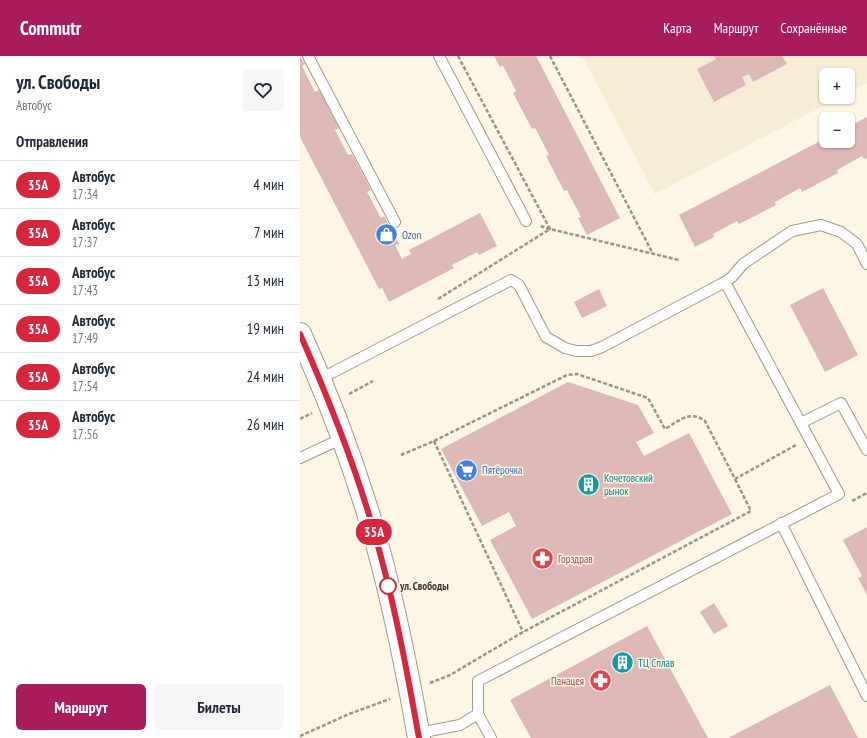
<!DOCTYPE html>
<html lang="ru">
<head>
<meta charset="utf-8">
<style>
  :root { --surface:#fff; --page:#f6f6f7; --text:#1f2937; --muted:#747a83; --line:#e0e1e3; --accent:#a81b5d }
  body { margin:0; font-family:"PT Sans Narrow",sans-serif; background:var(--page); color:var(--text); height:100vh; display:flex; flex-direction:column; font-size:15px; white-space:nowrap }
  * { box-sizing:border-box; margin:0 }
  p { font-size:13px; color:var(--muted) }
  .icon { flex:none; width:22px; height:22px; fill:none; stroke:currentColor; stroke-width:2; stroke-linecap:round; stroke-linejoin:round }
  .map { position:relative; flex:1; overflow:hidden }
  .drawer { display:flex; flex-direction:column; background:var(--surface); width:300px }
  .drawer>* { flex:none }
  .badge { padding:0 8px; border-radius:13px; font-size:14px; line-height:26px }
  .fabs { position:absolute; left:519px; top:12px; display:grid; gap:8px }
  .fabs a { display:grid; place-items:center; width:36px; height:36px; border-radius:6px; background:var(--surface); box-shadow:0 1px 3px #0004; font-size:20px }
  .map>.badge { position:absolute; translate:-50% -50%; box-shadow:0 0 0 2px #fff }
  h2 { padding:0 16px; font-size:15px; line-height:36px }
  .round { display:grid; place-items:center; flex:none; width:42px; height:42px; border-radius:6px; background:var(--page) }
  .headline { display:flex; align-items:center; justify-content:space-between; height:68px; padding:0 16px }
  h1 { font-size:19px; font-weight:700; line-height:30px }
  .action { display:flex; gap:8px; margin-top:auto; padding:8px 16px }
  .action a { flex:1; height:46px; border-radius:6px; background:var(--accent); color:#fff; font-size:16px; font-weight:700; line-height:46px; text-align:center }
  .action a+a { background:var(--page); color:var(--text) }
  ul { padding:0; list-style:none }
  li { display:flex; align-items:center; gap:12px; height:48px; padding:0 16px; border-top:1px solid var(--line) }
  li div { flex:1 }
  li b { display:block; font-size:15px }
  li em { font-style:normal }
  li .badge { min-width:44px; font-weight:700; text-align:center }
  header { display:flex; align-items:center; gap:24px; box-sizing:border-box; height:56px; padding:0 20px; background:var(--accent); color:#fff }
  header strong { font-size:19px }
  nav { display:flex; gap:22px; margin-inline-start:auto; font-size:14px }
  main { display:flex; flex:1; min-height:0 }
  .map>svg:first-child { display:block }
</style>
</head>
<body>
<header>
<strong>Commutr</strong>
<nav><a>Карта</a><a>Маршрут</a><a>Сохранённые</a></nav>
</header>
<main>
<section class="drawer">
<div class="headline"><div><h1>ул. Свободы</h1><p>Автобус</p></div><a class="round"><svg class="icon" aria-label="heart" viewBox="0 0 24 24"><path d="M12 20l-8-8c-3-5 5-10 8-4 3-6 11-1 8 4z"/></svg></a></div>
<h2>Отправления</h2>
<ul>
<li><span class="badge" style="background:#d7263d;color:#fff">35А</span><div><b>Автобус</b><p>17:34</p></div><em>4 мин</em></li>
<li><span class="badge" style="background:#d7263d;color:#fff">35А</span><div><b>Автобус</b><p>17:37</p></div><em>7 мин</em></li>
<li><span class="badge" style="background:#d7263d;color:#fff">35А</span><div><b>Автобус</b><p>17:43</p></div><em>13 мин</em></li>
<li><span class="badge" style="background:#d7263d;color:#fff">35А</span><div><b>Автобус</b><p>17:49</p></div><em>19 мин</em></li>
<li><span class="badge" style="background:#d7263d;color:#fff">35А</span><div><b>Автобус</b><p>17:54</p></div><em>24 мин</em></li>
<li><span class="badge" style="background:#d7263d;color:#fff">35А</span><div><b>Автобус</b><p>17:56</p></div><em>26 мин</em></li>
</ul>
<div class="action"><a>Маршрут</a><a>Билеты</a></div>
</section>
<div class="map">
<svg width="567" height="682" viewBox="0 0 567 682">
  <rect width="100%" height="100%" fill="#fdf6e4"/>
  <!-- built -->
  <path fill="#f6ecd3" d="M282,0H567V27L548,37V19H526V41H540L355,138Z"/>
  <!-- building -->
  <g fill="#dcb9b7">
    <path d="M0,0L5,8L2,10L15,36L19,34L39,72L35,74L48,99L52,98L71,134L67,136L81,162L84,160L99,188L95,189L102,203L111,198L109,194L180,157L197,190L179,199L177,196L152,209L154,212L89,246L82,232L79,233L0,81Z"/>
    <path d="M194,0H236L320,162L287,179L278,162L281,161L267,134L264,135L246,100L249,99L242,85L235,72L232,73L213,37L216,35L210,23L203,10L200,11Z"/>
    <path d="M414,0H482L487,8L453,26L449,18L442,21L446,29L414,46L397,13L416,3Z"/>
    <path d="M567,61V102L564,103L562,100L537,114L538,117L502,136L500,132L475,146L476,149L439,168L437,165L413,178L414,181L395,191L379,159L526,82V85H548V71Z"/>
    <path d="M523,232L558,299L525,316L490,249Z"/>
    <path d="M299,233L307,250L282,262L274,246Z"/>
    <path d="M268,326L338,349L354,377L336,386L344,400L389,377L432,458L232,563L190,484L216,470L209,456L182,470L141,393Z"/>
    <path d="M567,471V539L558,522L562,520L543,484Z"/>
    <path d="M414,547L428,570L414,578L400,556Z"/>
    <path d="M347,570L408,682H231L210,644Z"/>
    <path d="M530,629L558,682H428Z"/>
  </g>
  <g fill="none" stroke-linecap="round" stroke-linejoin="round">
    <defs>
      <g id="service">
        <path d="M8,0L95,166"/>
        <path d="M139,0L226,165"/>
        <path d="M425,226L432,221L443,208L492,175L521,169L541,176L557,188L567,208"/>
        <path d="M20,323L211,224L219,229L246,281L265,292L276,295H291L302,291L425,226L539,438L178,625V658L191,682"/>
        <path d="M501,367L541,347L567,394"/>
        <path d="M0,402L43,382"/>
        <path d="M481,467L567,640"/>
        <path d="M119,677L160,669L178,658"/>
      </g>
      <path id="secondary" d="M0,278C27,337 50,398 69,460C91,533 106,607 119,682"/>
    </defs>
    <!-- service casing -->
    <use href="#service" stroke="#a19a89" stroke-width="12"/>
    <!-- secondary casing -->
    <use href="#secondary" stroke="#a19a89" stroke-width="24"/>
    <!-- path -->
    <g stroke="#999488" stroke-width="2.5" stroke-dasharray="4 2" stroke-linecap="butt">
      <path d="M158,0L250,173L379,204"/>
      <path d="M250,0L353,198"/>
      <path d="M138,243L250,173L240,170"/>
      <path d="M49,338L73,325"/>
      <path d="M0,363L12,357"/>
      <path d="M134,385L223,576"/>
      <path d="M101,399L134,385L267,319L277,318L348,342L365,373C380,364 390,354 405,365L435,423L496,389"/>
      <path d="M552,445L567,437"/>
      <path d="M130,627L150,619L223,576L451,455L435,423"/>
      <path d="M0,680L49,658L90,643"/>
    </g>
    <!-- service -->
    <use href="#service" stroke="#fff" stroke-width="10"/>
    <!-- secondary -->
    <use href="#secondary" stroke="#fff" stroke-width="22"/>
  </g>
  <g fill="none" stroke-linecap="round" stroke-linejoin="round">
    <defs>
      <path id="line" d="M0,278C32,350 61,424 81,501C97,560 108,621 119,682"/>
    </defs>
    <!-- line casing -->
    <use href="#line" stroke="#fff" stroke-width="9"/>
    <!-- line -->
    <use href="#line" stroke="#d7263d" stroke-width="6"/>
  </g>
  <!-- icons -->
  <defs>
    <symbol id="shop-disc" viewBox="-11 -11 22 22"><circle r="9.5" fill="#3f7fe0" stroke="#fdf6e4"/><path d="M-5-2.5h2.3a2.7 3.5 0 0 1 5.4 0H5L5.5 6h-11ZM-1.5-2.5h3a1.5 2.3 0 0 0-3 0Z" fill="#fff"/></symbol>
    <symbol id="supermarket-disc" viewBox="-11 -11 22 22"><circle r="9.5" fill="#3f7fe0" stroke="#fdf6e4"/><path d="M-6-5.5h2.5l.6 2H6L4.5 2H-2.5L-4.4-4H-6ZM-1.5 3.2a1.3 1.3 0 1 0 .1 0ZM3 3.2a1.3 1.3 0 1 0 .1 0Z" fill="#fff"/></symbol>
    <symbol id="building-disc" viewBox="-11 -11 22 22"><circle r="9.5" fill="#0f9aa8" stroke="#fdf6e4"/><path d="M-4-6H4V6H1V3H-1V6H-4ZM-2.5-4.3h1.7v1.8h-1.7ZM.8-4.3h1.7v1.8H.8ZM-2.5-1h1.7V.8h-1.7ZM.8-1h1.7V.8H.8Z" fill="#fff"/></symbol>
    <symbol id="pharmacy-disc" viewBox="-11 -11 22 22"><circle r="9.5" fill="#e0444e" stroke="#fdf6e4"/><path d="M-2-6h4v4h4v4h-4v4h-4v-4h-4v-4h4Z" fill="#fff"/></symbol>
  </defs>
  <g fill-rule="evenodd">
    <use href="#shop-disc" x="74" y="166" width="25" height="25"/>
    <use href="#supermarket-disc" x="154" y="402" width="25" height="25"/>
    <use href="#building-disc" x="276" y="416" width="25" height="25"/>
    <use href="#pharmacy-disc" x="230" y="490" width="25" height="25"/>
    <use href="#building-disc" x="310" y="594" width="25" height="25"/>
    <use href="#pharmacy-disc" x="288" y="612" width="25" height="25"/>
  </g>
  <!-- markers -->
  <circle fill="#fff" stroke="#d7263d" stroke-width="2" cx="88" cy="530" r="8"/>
  <g text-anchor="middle" stroke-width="3" stroke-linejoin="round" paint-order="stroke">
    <!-- shop labels -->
    <g font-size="11" fill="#366cbe" stroke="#fdf6e4" text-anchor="start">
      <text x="102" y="183">Ozon</text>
      <text x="182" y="418">Пятёрочка</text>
    </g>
    <!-- culture labels -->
    <g font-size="11" fill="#0d838f" stroke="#fdf6e4" text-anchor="start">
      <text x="304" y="426">Кочетовский<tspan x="304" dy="13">рынок</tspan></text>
      <text x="338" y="611">ТЦ Сплав</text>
    </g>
    <!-- health labels -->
    <g font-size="11" fill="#be3a42" stroke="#fdf6e4" text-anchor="start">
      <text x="258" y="507">Горздрав</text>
      <text x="284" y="629" text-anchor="end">Панацея</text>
    </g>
    <!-- stop labels -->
    <g font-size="11" font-weight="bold" fill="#3c3932" stroke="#fdf6e4" text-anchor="start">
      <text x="100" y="534">ул. Свободы</text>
    </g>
  </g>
</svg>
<div class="fabs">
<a>+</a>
<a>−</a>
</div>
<b class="badge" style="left:74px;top:476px;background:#d7263d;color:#fff">35А</b>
</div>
</main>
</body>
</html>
